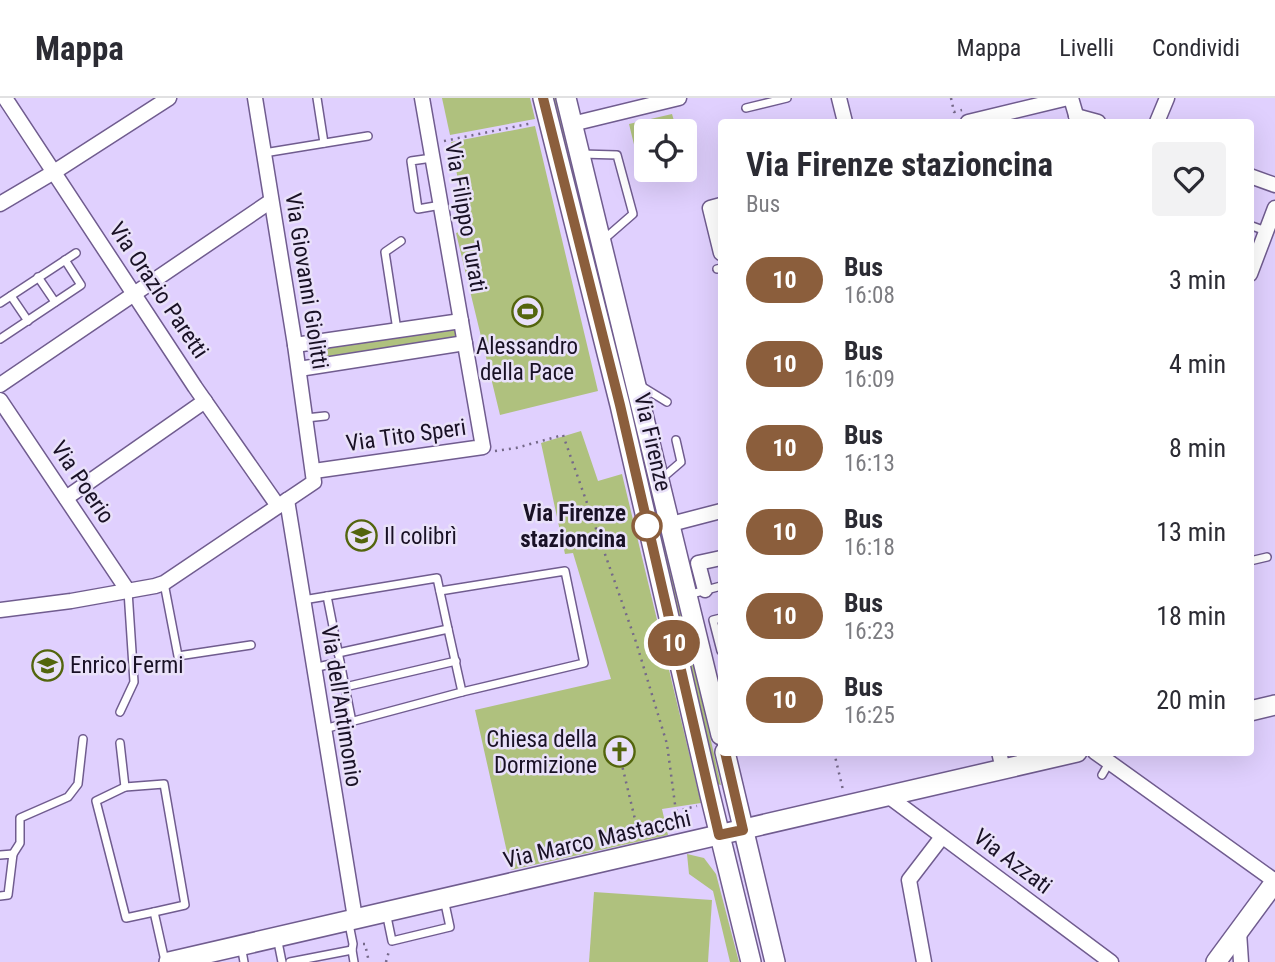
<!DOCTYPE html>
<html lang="it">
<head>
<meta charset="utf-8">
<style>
  :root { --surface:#fff; --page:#f2f2f3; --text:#2b2b33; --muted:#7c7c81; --line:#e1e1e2 }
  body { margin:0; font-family:"Roboto Condensed",sans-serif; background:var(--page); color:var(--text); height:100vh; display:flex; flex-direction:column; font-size:26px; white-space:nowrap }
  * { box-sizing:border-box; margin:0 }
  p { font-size:23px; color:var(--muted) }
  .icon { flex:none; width:38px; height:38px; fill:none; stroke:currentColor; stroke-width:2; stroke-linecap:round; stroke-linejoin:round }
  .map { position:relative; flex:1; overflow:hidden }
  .sheet { position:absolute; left:718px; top:21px; width:536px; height:637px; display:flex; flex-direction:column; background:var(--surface); border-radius:7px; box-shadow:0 7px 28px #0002 }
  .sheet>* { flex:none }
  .badge { padding:0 14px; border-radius:23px; font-size:24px; line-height:46px }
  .tools { position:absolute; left:634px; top:21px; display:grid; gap:14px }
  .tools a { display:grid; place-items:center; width:63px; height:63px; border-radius:7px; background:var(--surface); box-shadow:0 7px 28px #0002; font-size:35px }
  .map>.badge { position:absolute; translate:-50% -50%; box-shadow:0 0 0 4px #fff }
  .round { display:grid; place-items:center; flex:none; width:74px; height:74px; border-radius:7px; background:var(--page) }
  .summary { display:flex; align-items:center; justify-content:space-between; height:119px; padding:0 28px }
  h1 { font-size:33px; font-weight:700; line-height:52px }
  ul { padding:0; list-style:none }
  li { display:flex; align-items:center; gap:21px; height:84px; padding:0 28px }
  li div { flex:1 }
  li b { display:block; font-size:26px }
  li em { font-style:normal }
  li .badge { min-width:77px; font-weight:700; text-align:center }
  header { display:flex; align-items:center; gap:42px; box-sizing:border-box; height:98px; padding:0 35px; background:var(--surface); border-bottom:2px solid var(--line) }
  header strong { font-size:33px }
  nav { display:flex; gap:38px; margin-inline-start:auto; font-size:24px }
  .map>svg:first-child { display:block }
</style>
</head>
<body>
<header>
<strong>Mappa</strong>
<nav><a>Mappa</a><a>Livelli</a><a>Condividi</a></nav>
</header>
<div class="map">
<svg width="1275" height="864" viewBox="0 0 1275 864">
  <rect width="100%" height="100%" fill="#e0d0fe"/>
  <!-- green -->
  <g fill="#afc17e">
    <path d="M442,0H530L535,21L450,37Z"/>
    <path d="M550,0H559L649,370L721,687L716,686Z"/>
    <path d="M672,16L677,33H646V61L638,63L629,26Z"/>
    <path d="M535,28L598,293L500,317L456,135L467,131L451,44Z"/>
    <path d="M463,230L464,243L403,250L401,248L319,267L312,258L313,250L349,236Z"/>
    <path d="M581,333L598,383L622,376L701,705L662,711L668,737L511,772L475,612L611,581L573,455L565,456L541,345Z"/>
    <path d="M687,756L704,760L716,776L739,864H730L713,793L689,776Z"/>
    <path d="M594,794L712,802L708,864H589Z"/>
  </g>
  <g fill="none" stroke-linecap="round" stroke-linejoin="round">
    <defs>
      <g id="lane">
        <path d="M317,0L324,45"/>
        <path d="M746,10L787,0"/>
        <path d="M264,55L368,38"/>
        <path d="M581,56L617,57L633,116L602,143"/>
        <path d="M432,60L411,63L418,111L441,107"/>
        <path d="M1252,128L1266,133"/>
        <path d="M717,171L721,170"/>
        <path d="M38,179L55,204"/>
        <path d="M11,198L28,223"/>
        <path d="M0,205L76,155"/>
        <path d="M397,232L385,154L401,143"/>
        <path d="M0,241L81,187L65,162"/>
        <path d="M641,288L667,304"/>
        <path d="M306,320L325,318"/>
        <path d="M660,382L681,364L676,342"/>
        <path d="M1250,463L1267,459"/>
        <path d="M164,485L178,558L251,547"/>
        <path d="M440,493L565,473L584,565L462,594"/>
        <path d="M688,497L721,488"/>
        <path d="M327,498L345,589"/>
        <path d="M303,502L437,480L448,531"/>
        <path d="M721,520L713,522L721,553"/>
        <path d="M313,570L340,564"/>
        <path d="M120,614L134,584L128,493"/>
        <path d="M352,624L345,589L456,563"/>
        <path d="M324,631L462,594L448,531L338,555"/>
        <path d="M120,645L125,689L164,686L185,807L154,814L165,863"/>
        <path d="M1102,677L1109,665"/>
        <path d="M125,689L96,703L126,820L154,814"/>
        <path d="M13,756L20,745V720L68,699L78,686L83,641"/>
        <path d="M0,757L13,756L8,797L0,798"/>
        <path d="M386,814L392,843L450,829L444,801"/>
        <path d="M349,826L353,846L352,852"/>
        <path d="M277,839L282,864"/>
        <path d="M241,847L244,864"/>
        <path d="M290,864L352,852L354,864"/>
      </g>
      <g id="street">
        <path d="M5,0L195,289L278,408"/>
        <path d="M839,0L845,24"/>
        <path d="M1071,0L1078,24"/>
        <path d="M1076,18L1098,24"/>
        <path d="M968,24L1068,0"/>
        <path d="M1157,24L1167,0"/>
        <path d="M572,26L679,0"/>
        <path d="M1250,78L1275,87"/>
        <path d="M0,106L54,74L169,0"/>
        <path d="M721,107L710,110L721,155"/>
        <path d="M1250,176L1275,110"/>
        <path d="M295,247L461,223"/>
        <path d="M299,271L465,245"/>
        <path d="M0,287L271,103"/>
        <path d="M0,302L128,493"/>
        <path d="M314,373L483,349L422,0"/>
        <path d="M66,400L205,303"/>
        <path d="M287,402L355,820"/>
        <path d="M671,426L721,413"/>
        <path d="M705,492L698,465L721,460"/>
        <path d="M0,512L71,503L155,488L164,485L314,384L295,247L255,0"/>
        <path d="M999,654L1003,671"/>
        <path d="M1095,654L1275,783"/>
        <path d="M888,698L1111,864"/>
        <path d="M1239,834L1241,864"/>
        <path d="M924,864L909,782L942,739"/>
      </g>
      <g id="secondary">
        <path d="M543,0L620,307L710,697L751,864"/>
        <path d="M566,0L721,637"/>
        <path d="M1250,613L1275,607"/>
        <path d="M725,654L775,864"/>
        <path d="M169,864L1077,654"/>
        <path d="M1216,864L1275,784"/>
      </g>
    </defs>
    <!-- lane casing -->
    <use href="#lane" stroke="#705c8f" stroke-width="10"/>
    <!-- street casing -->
    <use href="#street" stroke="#705c8f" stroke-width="17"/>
    <!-- secondary casing -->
    <use href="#secondary" stroke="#705c8f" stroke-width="22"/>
    <!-- path -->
    <g stroke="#756989" stroke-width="2.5" stroke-dasharray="2 5" stroke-linecap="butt">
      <path d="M951,0L954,14L962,12"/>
      <path d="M444,43L533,25"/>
      <path d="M495,353L516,350L563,337L636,544L667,646L678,729"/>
      <path d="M834,654L843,692"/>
      <path d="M621,663L639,738"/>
      <path d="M676,713L697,708"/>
      <path d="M363,846H365L369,864"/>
      <path d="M386,864L389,853"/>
    </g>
    <!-- lane -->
    <use href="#lane" stroke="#fff" stroke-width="7"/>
    <!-- street -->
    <use href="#street" stroke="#fff" stroke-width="14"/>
    <!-- secondary -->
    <use href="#secondary" stroke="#fff" stroke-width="19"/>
  </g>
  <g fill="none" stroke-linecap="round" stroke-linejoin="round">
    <defs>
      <path id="line" d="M543,0L620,307L719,737L743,732L725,654"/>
    </defs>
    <!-- line casing -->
    <use href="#line" stroke="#fff" stroke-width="16"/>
    <!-- line -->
    <use href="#line" stroke="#8b5e3c" stroke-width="10"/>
  </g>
  <!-- icons -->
  <defs>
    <symbol id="stadium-ring" viewBox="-11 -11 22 22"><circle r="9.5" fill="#e9e1f9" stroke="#53650d" stroke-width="1.5"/><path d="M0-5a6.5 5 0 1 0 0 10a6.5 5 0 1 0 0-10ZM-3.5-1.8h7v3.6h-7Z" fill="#53650d"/></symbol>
    <symbol id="school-ring" viewBox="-11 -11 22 22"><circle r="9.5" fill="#e9e1f9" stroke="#53650d" stroke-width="1.5"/><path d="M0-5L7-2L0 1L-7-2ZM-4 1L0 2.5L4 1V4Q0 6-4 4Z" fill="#53650d"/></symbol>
    <symbol id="church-ring" viewBox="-11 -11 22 22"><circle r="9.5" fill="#e9e1f9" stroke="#53650d" stroke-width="1.5"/><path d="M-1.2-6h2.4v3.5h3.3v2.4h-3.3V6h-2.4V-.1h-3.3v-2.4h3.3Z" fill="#53650d"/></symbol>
  </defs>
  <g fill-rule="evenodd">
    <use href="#stadium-ring" x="510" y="196" width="35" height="35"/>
    <use href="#school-ring" x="344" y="420" width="35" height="35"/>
    <use href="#school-ring" x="30" y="550" width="35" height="35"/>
    <use href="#church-ring" x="602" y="636" width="35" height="35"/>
  </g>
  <!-- markers -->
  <circle fill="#fff" stroke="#8b5e3c" stroke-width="3.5" cx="647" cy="428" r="14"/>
  <g text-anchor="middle" stroke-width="5" stroke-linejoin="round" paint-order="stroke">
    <!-- street labels -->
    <g font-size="23" fill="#191125" stroke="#e9e1f9">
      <text transform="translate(466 119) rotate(80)" y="8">Via Filippo Turati</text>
      <text transform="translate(307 183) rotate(81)" y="8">Via Giovanni Giolitti</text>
      <text transform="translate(159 192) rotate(56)" y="8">Via Orazio Paretti</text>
      <text transform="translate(406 337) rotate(-8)" y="8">Via Tito Speri</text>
      <text transform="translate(653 344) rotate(77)" y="8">Via Firenze</text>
      <text transform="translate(83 384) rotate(56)" y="8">Via Poerio</text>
      <text transform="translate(342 608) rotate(81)" y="8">Via dell'Antimonio</text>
      <text transform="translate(597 741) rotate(-13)" y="8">Via Marco Mastacchi</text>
      <text transform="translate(1013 763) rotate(37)" y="8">Via Azzati</text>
    </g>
    <!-- poi labels -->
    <g font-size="23" fill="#191125" stroke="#e9e1f9" text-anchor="start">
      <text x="527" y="256" text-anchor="middle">Alessandro<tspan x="527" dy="26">della Pace</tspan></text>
      <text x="384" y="446">Il colibrì</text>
      <text x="70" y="575">Enrico Fermi</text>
      <text x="597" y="649" text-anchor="end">Chiesa della<tspan x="597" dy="26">Dormizione</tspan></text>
    </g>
    <!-- stop labels -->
    <g font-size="23" font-weight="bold" fill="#191125" stroke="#e9e1f9" text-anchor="end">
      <text x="626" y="423">Via Firenze<tspan x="626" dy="26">stazioncina</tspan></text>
    </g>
  </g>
</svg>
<div class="tools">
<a><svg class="icon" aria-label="locate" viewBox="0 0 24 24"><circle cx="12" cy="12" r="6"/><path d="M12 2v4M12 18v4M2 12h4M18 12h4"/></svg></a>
</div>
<b class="badge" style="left:674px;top:545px;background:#8b5e3c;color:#fff">10</b>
<section class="sheet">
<div class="summary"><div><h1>Via Firenze stazioncina</h1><p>Bus</p></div><a class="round"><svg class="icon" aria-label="heart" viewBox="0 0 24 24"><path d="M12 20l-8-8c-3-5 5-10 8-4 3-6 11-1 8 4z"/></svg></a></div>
<ul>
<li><span class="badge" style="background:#8b5e3c;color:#fff">10</span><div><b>Bus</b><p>16:08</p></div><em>3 min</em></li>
<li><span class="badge" style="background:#8b5e3c;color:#fff">10</span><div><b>Bus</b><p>16:09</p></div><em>4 min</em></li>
<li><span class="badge" style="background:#8b5e3c;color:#fff">10</span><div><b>Bus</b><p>16:13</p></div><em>8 min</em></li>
<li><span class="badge" style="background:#8b5e3c;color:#fff">10</span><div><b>Bus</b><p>16:18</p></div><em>13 min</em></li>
<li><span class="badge" style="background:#8b5e3c;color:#fff">10</span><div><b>Bus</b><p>16:23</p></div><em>18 min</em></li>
<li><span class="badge" style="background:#8b5e3c;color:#fff">10</span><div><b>Bus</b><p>16:25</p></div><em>20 min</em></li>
</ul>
</section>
</div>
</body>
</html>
